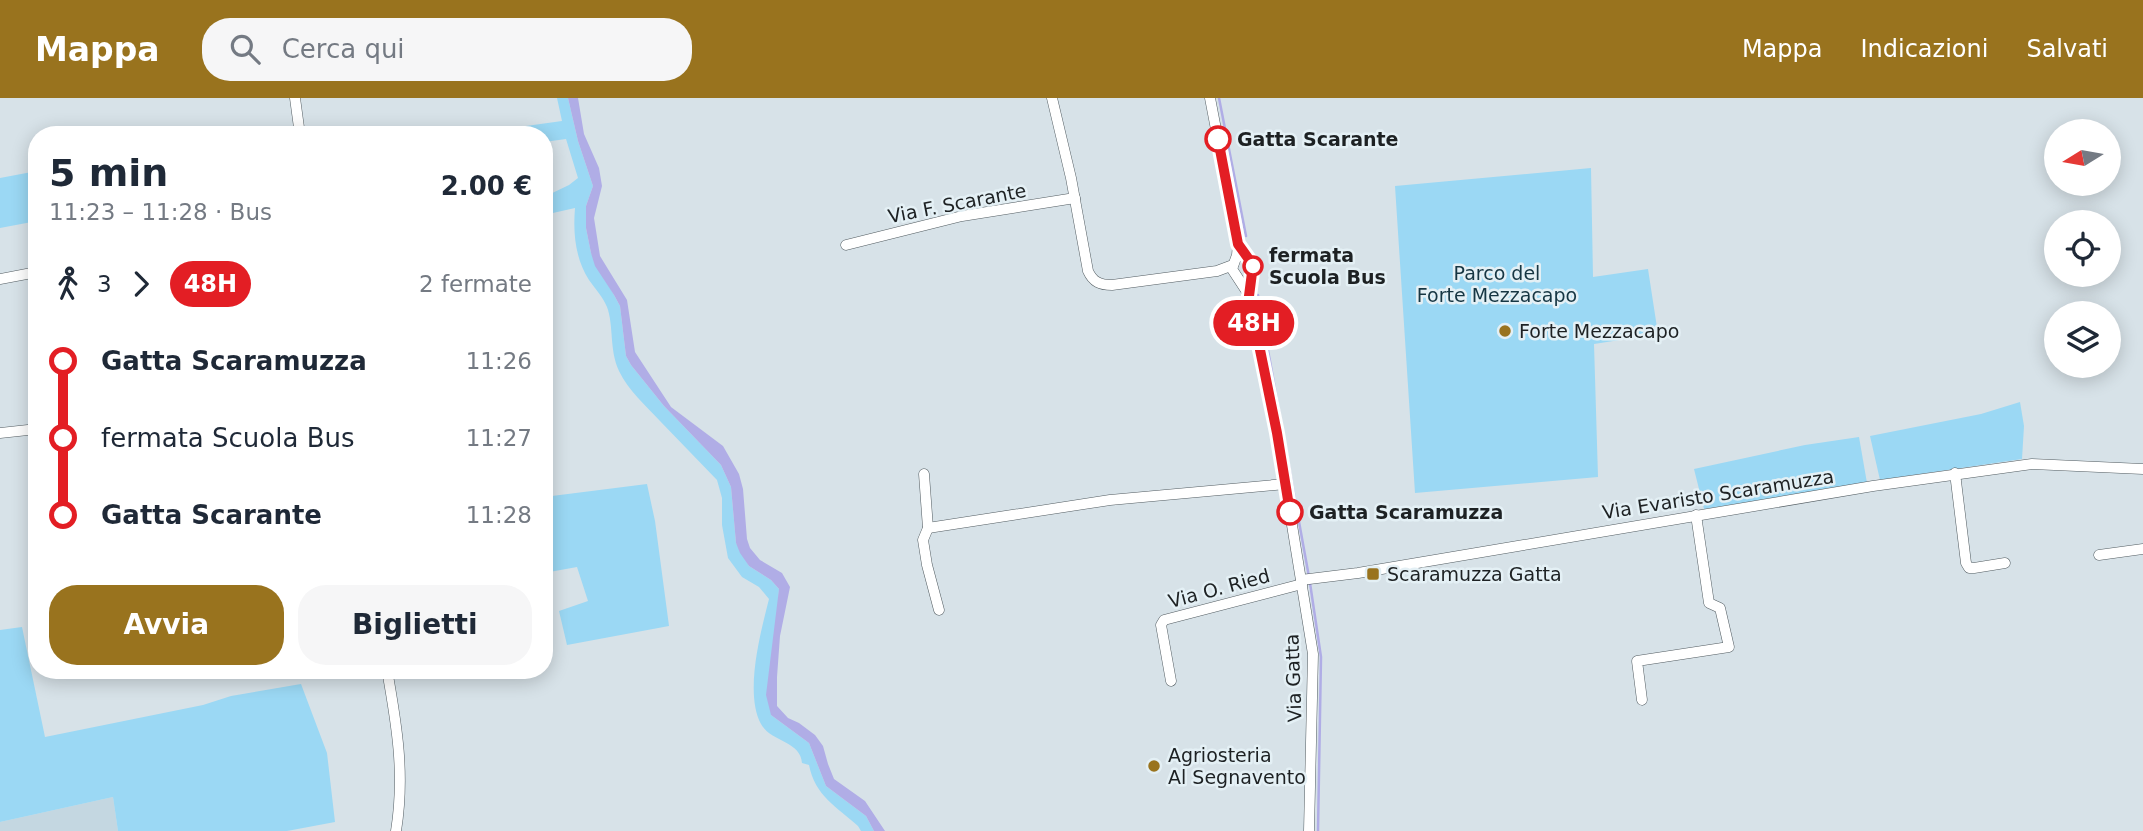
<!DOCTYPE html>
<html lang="it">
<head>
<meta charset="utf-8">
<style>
  :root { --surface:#fff; --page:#f6f6f7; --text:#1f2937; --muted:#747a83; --accent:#99731e }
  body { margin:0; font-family:"DejaVu Sans",sans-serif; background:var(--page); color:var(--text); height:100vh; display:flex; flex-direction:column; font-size:26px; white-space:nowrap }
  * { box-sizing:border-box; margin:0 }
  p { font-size:23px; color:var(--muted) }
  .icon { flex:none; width:38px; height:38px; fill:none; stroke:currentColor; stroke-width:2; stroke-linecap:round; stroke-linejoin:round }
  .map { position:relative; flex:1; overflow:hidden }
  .drawer { position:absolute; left:28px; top:28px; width:525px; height:553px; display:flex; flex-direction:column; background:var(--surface); border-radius:28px; box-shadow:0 4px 18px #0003 }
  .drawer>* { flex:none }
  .badge { padding:0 14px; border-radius:23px; font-size:24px; line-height:46px }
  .needle { width:46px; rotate:259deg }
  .controls { position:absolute; left:2044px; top:21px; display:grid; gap:14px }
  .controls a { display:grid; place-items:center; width:77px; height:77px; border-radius:50%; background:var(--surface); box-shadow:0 4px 18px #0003; font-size:35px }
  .map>.badge { position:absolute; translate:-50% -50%; box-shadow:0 0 0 4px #fff }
  .legs { display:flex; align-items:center; gap:10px; height:77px; padding:0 21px; font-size:23px }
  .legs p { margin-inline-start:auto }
  .summary { display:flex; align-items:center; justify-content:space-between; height:119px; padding:0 21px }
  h1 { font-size:38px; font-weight:700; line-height:52px }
  .cta { display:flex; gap:14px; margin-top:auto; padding:14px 21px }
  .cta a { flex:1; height:80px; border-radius:28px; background:var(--accent); color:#fff; font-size:28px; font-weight:700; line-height:80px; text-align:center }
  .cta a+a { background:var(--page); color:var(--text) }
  ul { padding:0 21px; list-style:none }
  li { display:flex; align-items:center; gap:24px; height:77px; font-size:26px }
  li i { display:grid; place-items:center; width:10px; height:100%; margin:0 9px; background:currentColor }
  li i::after { content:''; width:18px; height:18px; margin:-9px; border:5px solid; border-radius:50%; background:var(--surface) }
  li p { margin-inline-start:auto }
  li:first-child i { background:linear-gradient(#0000 50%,currentColor 0) }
  li:last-child i { background:linear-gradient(currentColor 50%,#0000 0) }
  header { display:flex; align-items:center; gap:42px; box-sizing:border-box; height:98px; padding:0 35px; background:var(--accent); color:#fff }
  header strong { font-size:33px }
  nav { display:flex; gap:38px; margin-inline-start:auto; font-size:24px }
  .search { width:490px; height:63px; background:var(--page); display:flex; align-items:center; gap:18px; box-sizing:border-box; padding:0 24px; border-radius:28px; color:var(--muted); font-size:26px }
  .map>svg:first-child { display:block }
</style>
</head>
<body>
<header>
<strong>Mappa</strong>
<div class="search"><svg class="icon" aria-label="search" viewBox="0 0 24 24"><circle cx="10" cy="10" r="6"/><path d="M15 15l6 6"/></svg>Cerca qui</div>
<nav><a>Mappa</a><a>Indicazioni</a><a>Salvati</a></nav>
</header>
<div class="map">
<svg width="2143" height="733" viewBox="0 0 2143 733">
  <rect width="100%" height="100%" fill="#d7e2e8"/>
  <!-- built -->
  <path fill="#c4d7e1" d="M113,699L118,733H0V724Z"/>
  <!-- green -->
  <g fill="#9bd8f4">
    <path d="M557,0H568L578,43L593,88L586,108V130L591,155L620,208L626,258L631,267L664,308L721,367L731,389L736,445L749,468L771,482L779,491L771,617L809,645L826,688L866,718L874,733H861L858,728C837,709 815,698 809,667L802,665C801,643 771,644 761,626C744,595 761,533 769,501L759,489L742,479L728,460L722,427V400L717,382C698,362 679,343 660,323C646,308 628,292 619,273C609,251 614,228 607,209C603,199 596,192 589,182C575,160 573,135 575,110L544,117V99L569,87L578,80L566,41L544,44V37H462L562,23Z"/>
    <path d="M1591,70L1593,179L1648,171L1658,236L1594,246L1598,379L1415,395L1395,88Z"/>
    <path d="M37,73V123L0,130V80Z"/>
    <path d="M2020,304L2024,328L2022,361L1880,382L1870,338L1981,316Z"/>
    <path d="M1859,339L1867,385L1704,411L1694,371L1805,347Z"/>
    <path d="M647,386L655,423L669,528L567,547L559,513L588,503L577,469L544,475V399Z"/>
    <path d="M22,529L45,639L203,607L231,598L301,586L327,655L335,724L287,733H118L113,699L0,724V532Z"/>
  </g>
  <!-- water -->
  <path fill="#b0ade6" d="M568,0H578L584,36L599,70L602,88L594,120L600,158L627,202L635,254L671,309L723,348L739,376L743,391L747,441L750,450L760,462L782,475L790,489L780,538L777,579V608L788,620L799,625L815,637L823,648L828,666L834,681L865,703L885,733H874L866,718L826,688L809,645L771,617L766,597L779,491L771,482L749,468L740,455L736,445L731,389L721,367L664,308L631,267L626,258L620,208L614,197L595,168L591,155L586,130V108L593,88L578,43Z"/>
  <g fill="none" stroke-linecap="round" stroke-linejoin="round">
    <!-- stream -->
    <g stroke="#b0ade6" stroke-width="2.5">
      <path d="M1219,0L1246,138"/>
      <path d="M1258,197L1309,479"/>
      <path d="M1310,485L1321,559L1318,733"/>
    </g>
    <defs>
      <g id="minor">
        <path d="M295,0L300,37"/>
        <path d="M1052,0L1071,80L1088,173C1093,184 1100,187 1112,187L1217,173L1233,167"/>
        <path d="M1210,0L1238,146L1237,157L1232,171L1249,197"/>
        <path d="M1238,146L1253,167L1249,198L1277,335L1313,556L1309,733"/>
        <path d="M846,147L962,118L1075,100"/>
        <path d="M0,181L37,174"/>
        <path d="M0,335L37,331"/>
        <path d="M1955,375L1966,465L1969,470H1974L2005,465"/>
        <path d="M924,376L928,430L923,442L927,467L939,512"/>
        <path d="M928,430L1110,402L1285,386"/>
        <path d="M2099,457L2143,451"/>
        <path d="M1301,482L1358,475L1873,388L2032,366L2143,371"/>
        <path d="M387,572C397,628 405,677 396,733"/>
        <path d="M1171,583L1161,527L1164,522L1302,486"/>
        <path d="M1642,602L1637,563L1729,549L1720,510L1709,505L1696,417"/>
      </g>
    </defs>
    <!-- minor casing -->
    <use href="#minor" stroke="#525c61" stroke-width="11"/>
    <!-- minor -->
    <use href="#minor" stroke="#fff" stroke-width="10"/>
  </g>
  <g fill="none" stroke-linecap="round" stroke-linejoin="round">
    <defs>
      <path id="line-1" d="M1218,41L1238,146L1253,167L1249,198L1277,335L1290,414"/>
    </defs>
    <!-- line-1 casing -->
    <use href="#line-1" stroke="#fff" stroke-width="16"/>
    <!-- line-1 -->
    <use href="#line-1" stroke="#e31e24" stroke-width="10"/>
  </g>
  <!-- markers -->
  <g fill="#fff" stroke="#e31e24" stroke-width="3.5">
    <circle cx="1218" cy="41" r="12"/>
    <circle cx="1253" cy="168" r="9"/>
    <circle cx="1290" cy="414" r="12"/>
  </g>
  <g fill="#99731e" stroke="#e4f0f5" stroke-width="2.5">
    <circle cx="1505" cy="233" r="7"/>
    <rect x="1366" y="469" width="14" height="14" rx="3.5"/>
    <circle cx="1154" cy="668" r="7"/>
  </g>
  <g text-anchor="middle" stroke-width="5" stroke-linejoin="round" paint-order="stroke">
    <!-- stop labels -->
    <g font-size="19" font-weight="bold" fill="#1d2123" stroke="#e4f0f5" text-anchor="start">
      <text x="1237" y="48">Gatta Scarante</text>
      <text x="1269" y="164">fermata<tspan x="1269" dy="22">Scuola Bus</tspan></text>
      <text x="1309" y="421">Gatta Scaramuzza</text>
    </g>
    <!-- street labels -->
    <g font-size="19" fill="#1d2123" stroke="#e4f0f5">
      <text transform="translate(957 105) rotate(-11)" y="7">Via F. Scarante</text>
      <text transform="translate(1718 396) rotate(-9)" y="7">Via Evaristo Scaramuzza</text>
      <text transform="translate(1219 490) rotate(-15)" y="7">Via O. Ried</text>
      <text transform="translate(1293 580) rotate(-92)" y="7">Via Gatta</text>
    </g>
    <!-- park labels -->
    <g font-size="19" fill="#163643" stroke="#e4f0f5">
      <text x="1497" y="182">Parco del<tspan x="1497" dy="22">Forte Mezzacapo</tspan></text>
    </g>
    <!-- poi labels -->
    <g font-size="19" fill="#1d2123" stroke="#e4f0f5" text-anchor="start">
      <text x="1519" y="240">Forte Mezzacapo</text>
      <text x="1387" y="483">Scaramuzza Gatta</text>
      <text x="1168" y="664">Agriosteria<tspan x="1168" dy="22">Al Segnavento</tspan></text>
    </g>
  </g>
</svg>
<div class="controls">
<a><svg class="needle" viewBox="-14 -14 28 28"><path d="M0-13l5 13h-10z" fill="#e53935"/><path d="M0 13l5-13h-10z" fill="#747a83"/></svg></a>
<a><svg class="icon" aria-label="locate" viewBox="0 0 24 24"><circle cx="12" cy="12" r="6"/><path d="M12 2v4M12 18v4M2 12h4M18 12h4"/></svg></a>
<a><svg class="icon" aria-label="layers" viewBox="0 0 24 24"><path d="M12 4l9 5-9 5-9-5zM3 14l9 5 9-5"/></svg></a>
</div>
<b class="badge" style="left:1254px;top:225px;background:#e31e24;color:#fff">48H</b>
<section class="drawer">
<div class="summary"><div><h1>5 min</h1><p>11:23 – 11:28 · Bus</p></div><b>2.00 €</b></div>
<div class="legs"><svg class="icon" aria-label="walk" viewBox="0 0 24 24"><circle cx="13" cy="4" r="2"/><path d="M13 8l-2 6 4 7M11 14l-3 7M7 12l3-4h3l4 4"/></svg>3<svg class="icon" aria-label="forward" viewBox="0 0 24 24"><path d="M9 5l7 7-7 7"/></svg><b class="badge" style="background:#e31e24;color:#fff">48H</b><p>2 fermate</p></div>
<ul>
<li><i style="color:#e31e24"></i><b>Gatta Scaramuzza</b><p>11:26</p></li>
<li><i style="color:#e31e24"></i><span>fermata Scuola Bus</span><p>11:27</p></li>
<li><i style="color:#e31e24"></i><b>Gatta Scarante</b><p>11:28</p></li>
</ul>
<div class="cta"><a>Avvia</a><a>Biglietti</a></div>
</section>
</div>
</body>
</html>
